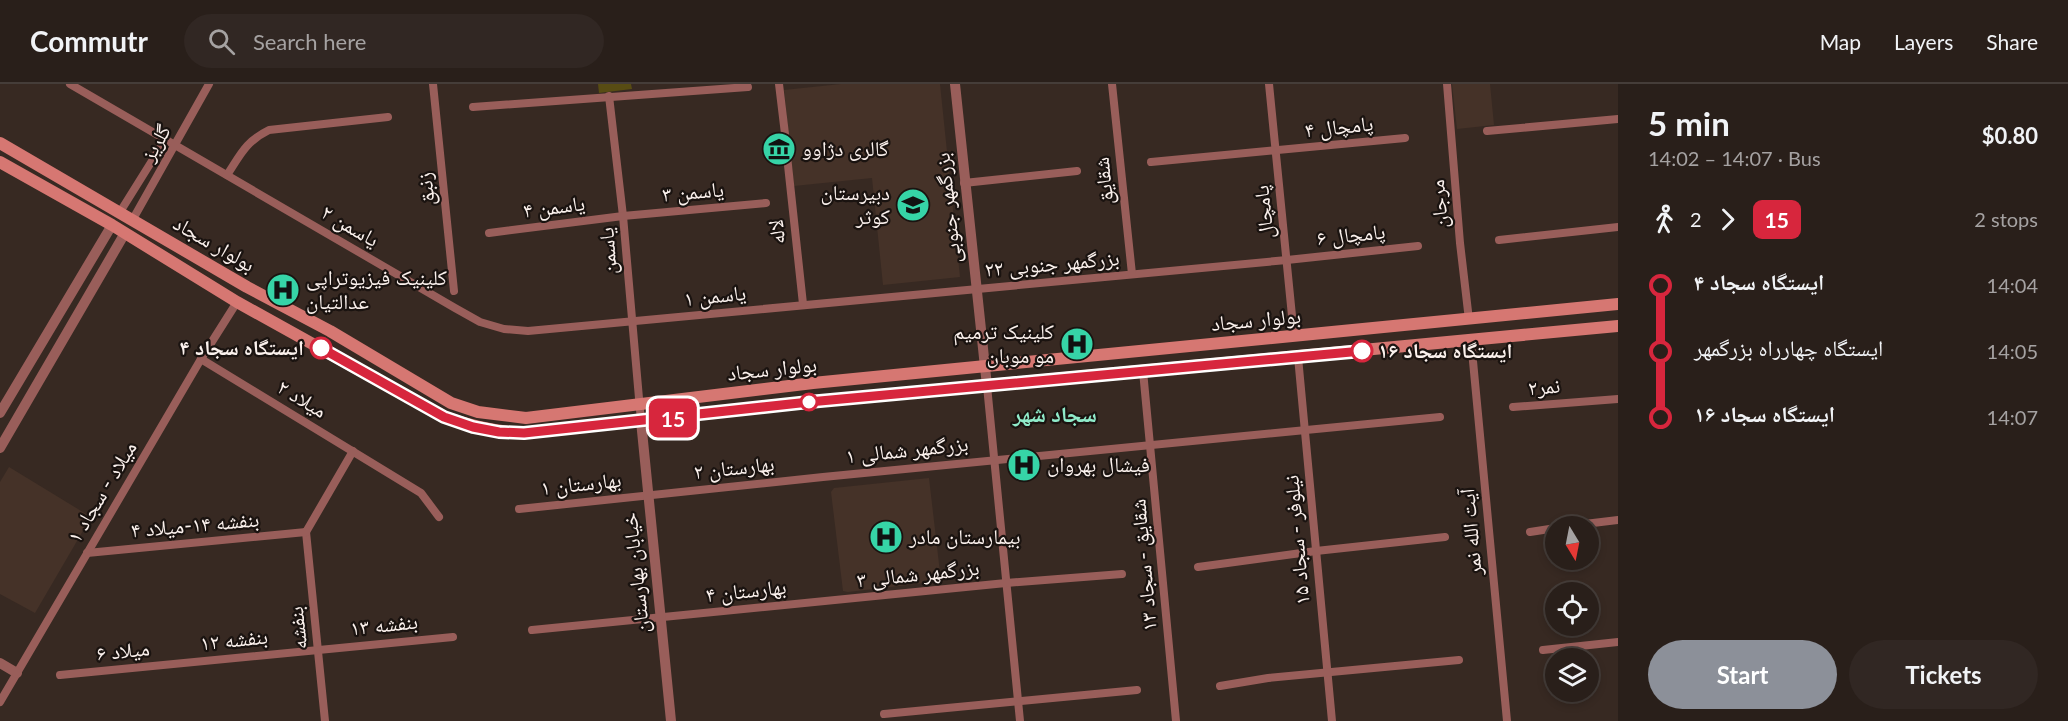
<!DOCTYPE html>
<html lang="en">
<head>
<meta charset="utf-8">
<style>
  :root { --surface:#291f1a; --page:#312723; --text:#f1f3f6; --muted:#a5a2a2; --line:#453d39; --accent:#8c9099 }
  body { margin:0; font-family:Lato,"Noto Naskh Arabic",sans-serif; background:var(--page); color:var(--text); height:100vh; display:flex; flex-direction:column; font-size:22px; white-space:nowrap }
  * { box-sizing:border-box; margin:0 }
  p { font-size:20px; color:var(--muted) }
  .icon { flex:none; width:33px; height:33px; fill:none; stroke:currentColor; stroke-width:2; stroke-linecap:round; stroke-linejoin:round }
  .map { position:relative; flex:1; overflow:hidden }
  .side { display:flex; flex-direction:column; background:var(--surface); width:450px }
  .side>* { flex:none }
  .badge { padding:0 12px; border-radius:9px; font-size:21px; line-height:39px }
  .needle { width:39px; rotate:170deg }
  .controls { position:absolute; left:1545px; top:432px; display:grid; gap:12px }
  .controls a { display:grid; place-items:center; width:54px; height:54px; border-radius:50%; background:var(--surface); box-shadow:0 3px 9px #0003,0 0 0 2px var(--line); font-size:30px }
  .map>.badge { position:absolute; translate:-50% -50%; box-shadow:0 0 0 3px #fff }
  .legs { display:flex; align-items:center; gap:9px; height:66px; padding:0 30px; font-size:20px }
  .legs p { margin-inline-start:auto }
  .summary { display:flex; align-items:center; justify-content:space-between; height:102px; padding:0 30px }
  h1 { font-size:33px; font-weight:700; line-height:45px }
  .button { display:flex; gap:12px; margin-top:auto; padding:12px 30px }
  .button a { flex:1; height:69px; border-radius:36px; background:var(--accent); color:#fff; font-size:24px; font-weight:700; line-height:69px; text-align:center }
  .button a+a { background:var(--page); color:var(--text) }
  ul { padding:0 30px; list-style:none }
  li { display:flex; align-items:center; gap:21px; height:66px; font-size:22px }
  li i { display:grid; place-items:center; width:9px; height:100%; margin:0 8px; background:currentColor }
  li i::after { content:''; width:15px; height:15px; margin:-8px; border:4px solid; border-radius:50%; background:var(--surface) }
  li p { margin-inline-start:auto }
  li:first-child i { background:linear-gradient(#0000 50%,currentColor 0) }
  li:last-child i { background:linear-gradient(currentColor 50%,#0000 0) }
  header { display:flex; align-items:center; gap:36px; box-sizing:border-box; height:84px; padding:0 30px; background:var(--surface); border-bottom:2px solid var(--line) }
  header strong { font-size:28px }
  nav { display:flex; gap:33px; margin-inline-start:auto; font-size:21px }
  .search { width:420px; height:54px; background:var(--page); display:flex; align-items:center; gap:15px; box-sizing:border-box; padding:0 21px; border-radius:33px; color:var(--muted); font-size:22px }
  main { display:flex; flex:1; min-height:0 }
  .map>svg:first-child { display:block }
</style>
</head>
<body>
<header>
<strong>Commutr</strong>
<div class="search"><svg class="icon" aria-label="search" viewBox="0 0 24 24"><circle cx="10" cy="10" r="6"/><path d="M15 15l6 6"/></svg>Search here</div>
<nav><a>Map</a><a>Layers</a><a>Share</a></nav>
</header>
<main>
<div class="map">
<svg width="1618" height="637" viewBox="0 0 1618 637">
  <rect width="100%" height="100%" fill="#372922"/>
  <!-- built -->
  <g fill="#453228">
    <path d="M841,0H940L960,193L883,201L872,94L794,102L784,6Z"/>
    <path d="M1452,0H1490L1494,41L1457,45Z"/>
    <path d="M9,383L91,433L35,529L0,510V398Z"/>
    <path d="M929,394L941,497L848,508L843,507L831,408L834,404Z"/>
  </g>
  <!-- green -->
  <path fill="#584c13" d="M598,0H631L632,5L599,9Z"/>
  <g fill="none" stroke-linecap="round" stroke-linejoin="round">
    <!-- minor -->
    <g stroke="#995e5a" stroke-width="8">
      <path d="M70,0L455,224L480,238L504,245L528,247L1287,176L1418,162"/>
      <path d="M433,0L454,207"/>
      <path d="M779,0L785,50"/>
      <path d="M1112,0L1132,190"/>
      <path d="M1269,0L1294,252"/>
      <path d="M1447,0L1460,159L1469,236"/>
      <path d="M609,12L623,132L641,337"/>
      <path d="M473,23L748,3"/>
      <path d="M1487,47L1618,35"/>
      <path d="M787,72L803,220"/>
      <path d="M1151,78L1405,54"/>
      <path d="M227,91C241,70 245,58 269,46L388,33"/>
      <path d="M964,99L1077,87"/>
      <path d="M120,128L165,56"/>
      <path d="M133,135L209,0"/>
      <path d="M489,149L623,132L766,119"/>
      <path d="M1499,156L1618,143"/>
      <path d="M1471,256L1507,637"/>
      <path d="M1298,273L1332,637"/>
      <path d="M201,275L421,409L439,433"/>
      <path d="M1143,287L1176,637"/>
      <path d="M987,302L1020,637"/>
      <path d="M1513,323L1618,315"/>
      <path d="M519,425L823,393L1440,333"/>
      <path d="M1568,442L1618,436"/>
      <path d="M306,448L325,637"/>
      <path d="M306,448L353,367"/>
      <path d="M1530,448L1556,444"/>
      <path d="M87,469L306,448"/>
      <path d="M1198,483L1316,467L1445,453"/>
      <path d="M532,546L1006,499L1122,490"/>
      <path d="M1543,566L1618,558"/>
      <path d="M60,591L453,553"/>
      <path d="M1220,602L1268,594L1459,576"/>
      <path d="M0,618L201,275L237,218"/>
      <path d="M884,630L1137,606"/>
    </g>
    <!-- tertiary -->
    <g stroke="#995e5a" stroke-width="10">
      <path d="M955,0L987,302"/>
      <path d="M0,329L112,141"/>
      <path d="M641,337L671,637"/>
      <path d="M0,364L125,149"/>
      <path d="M0,579L17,589"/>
    </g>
    <!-- secondary -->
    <g stroke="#d67772" stroke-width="12">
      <path d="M0,59L247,203L330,247L451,319L478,328L526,334L813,299L1618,220"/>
      <path d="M0,78L112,141L237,218L444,333C471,342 495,348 524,349L809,318L1618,242"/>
    </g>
  </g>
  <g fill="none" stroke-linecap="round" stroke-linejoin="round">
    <defs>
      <path id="line-1" d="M321,264L444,333L473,343L499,348L524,349L809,318L1362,267"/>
    </defs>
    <!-- line-1 casing -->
    <use href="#line-1" stroke="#fff" stroke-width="14"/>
    <!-- line-1 -->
    <use href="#line-1" stroke="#d7263d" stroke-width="9"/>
  </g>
  <!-- icons -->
  <defs>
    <symbol id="museum-disc" viewBox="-11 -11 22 22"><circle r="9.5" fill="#36d4a7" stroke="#1a1310"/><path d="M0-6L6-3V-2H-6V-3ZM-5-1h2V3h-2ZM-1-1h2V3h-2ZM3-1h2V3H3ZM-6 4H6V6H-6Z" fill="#111"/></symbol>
    <symbol id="school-disc" viewBox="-11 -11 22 22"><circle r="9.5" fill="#36d4a7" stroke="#1a1310"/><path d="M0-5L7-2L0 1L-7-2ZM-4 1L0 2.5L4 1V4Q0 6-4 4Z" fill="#111"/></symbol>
    <symbol id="hospital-disc" viewBox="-11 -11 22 22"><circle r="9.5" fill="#36d4a7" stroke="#1a1310"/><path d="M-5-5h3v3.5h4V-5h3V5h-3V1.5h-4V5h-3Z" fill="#111"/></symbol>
  </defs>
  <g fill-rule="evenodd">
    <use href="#museum-disc" x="760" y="46" width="38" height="38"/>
    <use href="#school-disc" x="894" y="102" width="38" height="38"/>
    <use href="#hospital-disc" x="264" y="187" width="38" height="38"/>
    <use href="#hospital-disc" x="1058" y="241" width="38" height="38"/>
    <use href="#hospital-disc" x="1005" y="362" width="38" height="38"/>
    <use href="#hospital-disc" x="867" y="434" width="38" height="38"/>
  </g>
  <!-- markers -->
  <g fill="#fff" stroke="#d7263d" stroke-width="3">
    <circle cx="321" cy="264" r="10"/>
    <circle cx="1362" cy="267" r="10"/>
    <circle cx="809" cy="318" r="8"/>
  </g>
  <g text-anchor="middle" stroke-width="4.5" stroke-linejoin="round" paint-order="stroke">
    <!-- street labels -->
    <g font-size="21" fill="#fbf1ed" stroke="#1a1310">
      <text transform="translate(1339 43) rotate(-6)" y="7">پامچال ۴</text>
      <text transform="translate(156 59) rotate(-60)" y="7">گلریز</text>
      <text transform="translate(1104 97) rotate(-96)" y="7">شقایق</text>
      <text transform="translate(426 105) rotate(-96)" y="7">زنبق</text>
      <text transform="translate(693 108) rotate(-5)" y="7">یاسمن ۳</text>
      <text transform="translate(1439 120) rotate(-95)" y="7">مرجان</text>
      <text transform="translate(554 123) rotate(-7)" y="7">یاسمن ۴</text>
      <text transform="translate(948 124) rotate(-96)" y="7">بزرگمهر جنوبی</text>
      <text transform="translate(1264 128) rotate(-96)" y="7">پامچال</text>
      <text transform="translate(350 142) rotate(30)" y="7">یاسمن ۲</text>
      <text transform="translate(777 148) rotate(-96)" y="7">لاله</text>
      <text transform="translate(1351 151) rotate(-6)" y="7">پامچال ۶</text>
      <text transform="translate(214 160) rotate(30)" y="7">بولوار سجاد</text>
      <text transform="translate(608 167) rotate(-94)" y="7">یاسمن</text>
      <text transform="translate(1052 180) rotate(-5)" y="7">بزرگمهر جنوبی ۲۲</text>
      <text transform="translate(715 212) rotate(-6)" y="7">یاسمن ۱</text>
      <text transform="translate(1256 236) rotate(-5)" y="7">بولوار سجاد</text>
      <text transform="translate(772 285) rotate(-6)" y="7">بولوار سجاد</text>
      <text transform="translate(1544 303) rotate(-5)" y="7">نمر۲</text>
      <text transform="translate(302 315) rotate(31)" y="7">میلاد ۲</text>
      <text transform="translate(907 366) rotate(-6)" y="7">بزرگمهر شمالی ۱</text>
      <text transform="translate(734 384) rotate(-6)" y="7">بهارستان ۲</text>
      <text transform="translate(581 400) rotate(-6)" y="7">بهارستان ۱</text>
      <text transform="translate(102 408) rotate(-59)" y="7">میلاد - سجاد ۱</text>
      <text transform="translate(195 441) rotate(-5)" y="7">بنفشه ۱۴-میلاد ۴</text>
      <text transform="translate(1471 448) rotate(-95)" y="7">آیت الله نمر</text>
      <text transform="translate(1297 456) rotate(-95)" y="7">نیلوفر - سجاد ۱۵</text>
      <text transform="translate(1144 481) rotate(-95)" y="7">شقایق - سجاد ۱۳</text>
      <text transform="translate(636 489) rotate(-96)" y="7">خیابان بهارستان</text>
      <text transform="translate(918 490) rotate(-6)" y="7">بزرگمهر شمالی ۳</text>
      <text transform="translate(746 507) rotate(-6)" y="7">بهارستان ۴</text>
      <text transform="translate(384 541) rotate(-6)" y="7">بنفشه ۱۳</text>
      <text transform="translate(298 544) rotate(-96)" y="7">بنفشه</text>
      <text transform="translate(234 556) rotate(-6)" y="7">بنفشه ۱۲</text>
      <text transform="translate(123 567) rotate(-6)" y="7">میلاد ۶</text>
    </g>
    <!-- poi labels -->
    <g font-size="21" fill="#fbf1ed" stroke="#1a1310" text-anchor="start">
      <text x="802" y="72">گالری دژاوو</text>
      <text x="890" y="116" text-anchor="end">دبیرستان<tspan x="890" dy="24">کوثر</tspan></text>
      <text x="306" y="201">کلینیک فیزیوتراپی<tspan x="306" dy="24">عدالتیان</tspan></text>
      <text x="1054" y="255" text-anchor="end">کلینیک ترمیم<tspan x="1054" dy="24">مو موبان</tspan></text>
      <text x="1047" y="388">فیشال بهروان</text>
      <text x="909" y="460">بیمارستان مادر</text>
    </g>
    <!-- stop labels -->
    <g font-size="21" font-weight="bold" fill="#fbf1ed" stroke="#1a1310" text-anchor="end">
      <text x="304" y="271">ایستگاه سجاد ۴</text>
      <text x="1378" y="274" text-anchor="start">ایستگاه سجاد ۱۶</text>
    </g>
    <!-- neighbourhood labels -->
    <g font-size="22" font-weight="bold" fill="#90ebca" stroke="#1a1310">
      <text x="1055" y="338">سجاد شهر</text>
    </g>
  </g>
</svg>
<div class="controls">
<a><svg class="needle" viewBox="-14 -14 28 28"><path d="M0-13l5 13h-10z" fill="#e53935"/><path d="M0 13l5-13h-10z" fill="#a5a2a2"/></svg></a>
<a><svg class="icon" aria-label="locate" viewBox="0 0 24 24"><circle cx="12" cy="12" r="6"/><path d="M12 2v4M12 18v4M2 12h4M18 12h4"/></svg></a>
<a><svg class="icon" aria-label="layers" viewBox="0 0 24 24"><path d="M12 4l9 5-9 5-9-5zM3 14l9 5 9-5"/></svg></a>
</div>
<b class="badge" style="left:673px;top:334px;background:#d7263d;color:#fff">15</b>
</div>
<section class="side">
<div class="summary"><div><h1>5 min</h1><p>14:02 – 14:07 · Bus</p></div><b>$0.80</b></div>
<div class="legs"><svg class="icon" aria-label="walk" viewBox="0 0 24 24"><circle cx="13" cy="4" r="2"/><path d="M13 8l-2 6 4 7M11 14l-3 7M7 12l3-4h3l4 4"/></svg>2<svg class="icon" aria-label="forward" viewBox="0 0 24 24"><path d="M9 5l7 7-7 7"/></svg><b class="badge" style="background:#d7263d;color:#fff">15</b><p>2 stops</p></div>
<ul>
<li><i style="color:#d7263d"></i><b>ایستگاه سجاد ۴</b><p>14:04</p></li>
<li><i style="color:#d7263d"></i><span>ایستگاه چهارراه بزرگمهر</span><p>14:05</p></li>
<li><i style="color:#d7263d"></i><b>ایستگاه سجاد ۱۶</b><p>14:07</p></li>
</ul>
<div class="button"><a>Start</a><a>Tickets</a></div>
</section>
</main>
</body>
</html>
